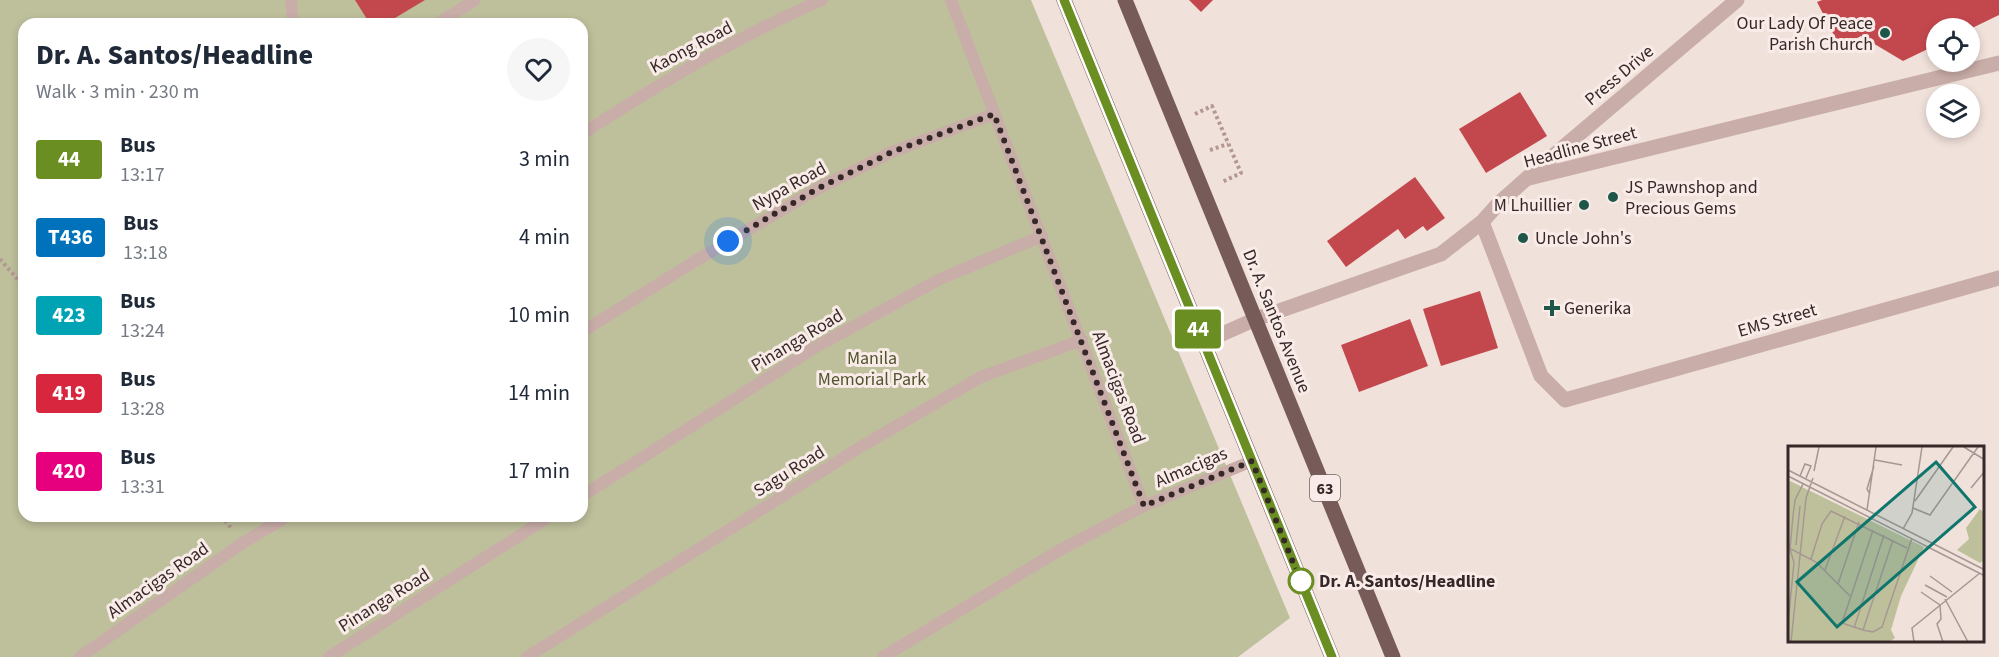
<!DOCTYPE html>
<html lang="en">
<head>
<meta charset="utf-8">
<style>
  :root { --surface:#fff; --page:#f6f6f7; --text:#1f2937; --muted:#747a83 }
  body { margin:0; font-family:"Source Sans 3",sans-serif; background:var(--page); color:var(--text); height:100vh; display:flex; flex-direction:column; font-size:22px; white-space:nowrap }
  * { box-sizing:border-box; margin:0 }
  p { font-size:20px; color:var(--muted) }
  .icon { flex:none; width:33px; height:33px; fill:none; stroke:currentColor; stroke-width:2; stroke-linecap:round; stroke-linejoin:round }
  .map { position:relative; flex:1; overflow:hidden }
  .sheet { position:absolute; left:18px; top:18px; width:570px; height:504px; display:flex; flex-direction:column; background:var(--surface); border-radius:18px; box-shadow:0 3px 9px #0003 }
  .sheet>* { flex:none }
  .badge { padding:0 12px; border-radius:4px; font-size:21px; line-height:39px }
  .buttons { position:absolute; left:1926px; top:18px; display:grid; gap:12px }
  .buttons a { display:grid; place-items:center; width:54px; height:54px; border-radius:50%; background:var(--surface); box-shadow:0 3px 9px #0003; font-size:30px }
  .you { position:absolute; width:30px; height:30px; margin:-15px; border:4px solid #fff; border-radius:50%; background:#1a73e8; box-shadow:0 0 0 9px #1a73e833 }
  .map>.badge { position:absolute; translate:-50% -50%; box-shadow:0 0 0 3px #fff }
  .round { display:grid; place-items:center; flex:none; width:63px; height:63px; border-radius:32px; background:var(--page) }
  .head { display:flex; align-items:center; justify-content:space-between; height:102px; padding:0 18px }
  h1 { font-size:28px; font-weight:800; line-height:45px }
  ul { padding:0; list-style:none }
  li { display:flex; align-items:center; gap:18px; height:78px; padding:0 18px }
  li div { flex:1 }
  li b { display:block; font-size:22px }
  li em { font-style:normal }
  li .badge { min-width:66px; font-weight:700; text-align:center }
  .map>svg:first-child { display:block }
</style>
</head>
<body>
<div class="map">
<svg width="1999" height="657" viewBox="0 0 1999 657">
  <rect width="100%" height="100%" fill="#f1e1db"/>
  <!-- green -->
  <path fill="#bec09c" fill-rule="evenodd" d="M0,0H1031L1290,618L1238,657H0ZM24,24H582V516H24Z"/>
  <!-- building -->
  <g fill="#c3484e">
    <path d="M355,0H425L385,24H370Z"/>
    <path d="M1189,0H1213L1201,12Z"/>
    <path d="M1822,0H1999V15L1970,29L1936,28V45L1903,61L1861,36L1840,47L1817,2Z"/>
    <path d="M1520,92L1547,136L1486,173L1459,129Z"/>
    <path d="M1415,177L1445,218L1427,231L1423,226L1405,239L1398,229L1346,267L1327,241Z"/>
    <path d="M1480,291L1498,348L1441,366L1423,309Z"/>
    <path d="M1410,319L1428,366L1359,392L1341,345Z"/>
  </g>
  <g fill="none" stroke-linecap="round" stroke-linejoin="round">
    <!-- path -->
    <g stroke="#b59792" stroke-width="4" stroke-dasharray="3 3" stroke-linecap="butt">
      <path d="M1195,114L1212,106L1241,173L1222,182"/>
      <path d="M1210,150L1228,144"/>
      <path d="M0,259L24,287"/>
      <path d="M221,516L231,528"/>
    </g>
    <!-- lane -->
    <g stroke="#c9ada8" stroke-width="12">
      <path d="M291,0L293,24"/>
      <path d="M951,0L1144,506"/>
      <path d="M437,24L475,0"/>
      <path d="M582,134C659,84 738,36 822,0"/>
      <path d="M582,332L692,263L819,188L892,152L994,114"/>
      <path d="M582,496L816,347L940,279L1042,236"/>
      <path d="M80,657L244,542L288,516"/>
      <path d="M329,657L550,516"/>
      <path d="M527,657L862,446L981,377L1082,340"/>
      <path d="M883,657L1060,550L1144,506L1252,461"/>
    </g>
    <!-- street -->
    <g stroke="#c9ada8" stroke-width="15">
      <path d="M1529,178L1999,63"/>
      <path d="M1482,222L1541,376L1565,400L1999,278"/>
      <path d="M1204,342L1256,319L1441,254L1482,222L1499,203L1526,179L1737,0"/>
    </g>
    <!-- primary -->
    <g stroke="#775b59" stroke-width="15">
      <path d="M1064,0L1332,657"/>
      <path d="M1125,0L1393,657"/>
    </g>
  </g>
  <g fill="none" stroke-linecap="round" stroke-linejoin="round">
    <defs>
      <path id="line" d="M1064,0L1332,657"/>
    </defs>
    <!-- line casing -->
    <use href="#line" stroke="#fff" stroke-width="14"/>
    <!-- line -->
    <use href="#line" stroke="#6b8e23" stroke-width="9"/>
    <!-- walk -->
    <path stroke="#362828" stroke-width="6" stroke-dasharray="0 10.8" d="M728,241L819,188L892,152L994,114L1144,506L1252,461L1305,592L1301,581"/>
  </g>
  <!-- markers -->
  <g fill="#1e564a" stroke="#f9ece8" stroke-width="2">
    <circle cx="1885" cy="33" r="6"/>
    <circle cx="1613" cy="197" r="6"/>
    <circle cx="1584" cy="205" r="6"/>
    <circle cx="1523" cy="238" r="6"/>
    <path d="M1549 299h6v6h6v6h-6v6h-6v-6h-6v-6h6z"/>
  </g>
  <circle fill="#fff" stroke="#6b8e23" stroke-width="3" cx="1301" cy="581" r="12"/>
  <g text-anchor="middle" stroke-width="6" stroke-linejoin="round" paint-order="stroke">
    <!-- shield labels -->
    <rect fill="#f9ece8" stroke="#706362" stroke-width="1.5" x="1310" y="475" width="30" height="26" rx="4.5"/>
    <g font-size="16" font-weight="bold" fill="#362828">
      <text x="1325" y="494">63</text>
    </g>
    <!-- poi labels -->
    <g font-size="18" fill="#362828" stroke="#f9ece8" text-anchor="start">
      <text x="1873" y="29" text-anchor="end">Our Lady Of Peace<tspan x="1873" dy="21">Parish Church</tspan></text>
      <text x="1625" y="193">JS Pawnshop and<tspan x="1625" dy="21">Precious Gems</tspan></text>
      <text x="1572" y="211" text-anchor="end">M Lhuillier</text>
      <text x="1535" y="244">Uncle John's</text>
      <text x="1564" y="314">Generika</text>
    </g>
    <!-- street labels -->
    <g font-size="18" fill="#362828" stroke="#f9ece8">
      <text transform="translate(691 47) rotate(-28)" y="6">Kaong Road</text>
      <text transform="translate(1619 75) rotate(-40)" y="6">Press Drive</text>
      <text transform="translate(1580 147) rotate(-15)" y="6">Headline Street</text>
      <text transform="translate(789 186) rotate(-29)" y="6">Nypa Road</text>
      <text transform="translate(1777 320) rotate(-16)" y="6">EMS Street</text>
      <text transform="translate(1277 321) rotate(68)" y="6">Dr. A. Santos Avenue</text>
      <text transform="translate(797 340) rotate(-31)" y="6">Pinanga Road</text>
      <text transform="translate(1119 387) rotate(69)" y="6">Almacigas Road</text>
      <text transform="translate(1191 467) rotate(-23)" y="6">Almacigas</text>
      <text transform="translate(789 471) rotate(-32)" y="6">Sagu Road</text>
      <text transform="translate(158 580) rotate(-35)" y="6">Almacigas Road</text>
      <text transform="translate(384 600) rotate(-32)" y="6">Pinanga Road</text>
    </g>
    <!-- park labels -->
    <g font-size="18" fill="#51542c" stroke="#f9ece8">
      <text x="872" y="364">Manila<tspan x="872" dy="21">Memorial Park</tspan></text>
    </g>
    <!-- stop labels -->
    <g font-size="18" font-weight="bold" fill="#362828" stroke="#f9ece8" text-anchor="start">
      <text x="1319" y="587">Dr. A. Santos/Headline</text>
    </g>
  </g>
  <!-- overview -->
  <g transform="translate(1788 446)">
    <rect width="196" height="196" fill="#f1e1db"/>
    <path d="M0,34L136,101L113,150L103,184L107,192L101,196H0ZM192,63L197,68L196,114L192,117L169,104L181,93L178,82Z" fill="#bec09c"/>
    <path fill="none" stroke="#a69793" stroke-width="1.5" d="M176,1L197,14M87,14L114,19M0,24L197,124M26,25L31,1M0,30L197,130M12,30L17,18L23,20L18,32M183,42L197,25M82,48L79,43L86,20M127,55L165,1M125,62L142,69L190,1M79,64L88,1M115,83L124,67L134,1M85,84L54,177L75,184L85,186L94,181L124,92M8,99L12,60M3,103L28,116L62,150M23,113L34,78L43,65L119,102M37,124L57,70M142,130L164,146M50,138L71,76M137,139L159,151M133,146L152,159M157,153L180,196M152,159L153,173L149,178L155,196M0,177L6,117L2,103L5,70L7,54L15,38M66,182L96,89M75,184L105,94M3,196L18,52L25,32M126,196L124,182L192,127"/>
    <path fill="#0f766e" fill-opacity="0.15" stroke="#0f766e" stroke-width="3" d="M148,16L187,61L49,181L9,136Z"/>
    <rect width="196" height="196" fill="none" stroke="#362828" stroke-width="3"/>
  </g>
</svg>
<div class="buttons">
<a><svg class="icon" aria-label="locate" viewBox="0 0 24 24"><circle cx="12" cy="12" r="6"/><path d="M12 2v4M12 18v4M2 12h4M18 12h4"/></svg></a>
<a><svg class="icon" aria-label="layers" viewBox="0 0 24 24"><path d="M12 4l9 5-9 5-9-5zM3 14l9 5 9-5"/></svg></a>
</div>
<div class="you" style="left:728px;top:241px"></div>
<b class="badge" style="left:1198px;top:329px;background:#6b8e23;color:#fff">44</b>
<section class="sheet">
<div class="head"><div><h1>Dr. A. Santos/Headline</h1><p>Walk · 3 min · 230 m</p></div><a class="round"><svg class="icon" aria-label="heart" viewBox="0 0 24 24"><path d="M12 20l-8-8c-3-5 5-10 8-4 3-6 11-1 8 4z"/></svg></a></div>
<ul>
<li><span class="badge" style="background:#6b8e23;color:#fff">44</span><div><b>Bus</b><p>13:17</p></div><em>3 min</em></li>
<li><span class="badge" style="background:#0072bc;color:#fff">T436</span><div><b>Bus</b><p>13:18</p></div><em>4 min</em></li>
<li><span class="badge" style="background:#00a3b4;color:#fff">423</span><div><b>Bus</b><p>13:24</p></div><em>10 min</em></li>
<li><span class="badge" style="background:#d7263d;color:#fff">419</span><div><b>Bus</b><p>13:28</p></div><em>14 min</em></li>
<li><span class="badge" style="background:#e6007e;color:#fff">420</span><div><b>Bus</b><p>13:31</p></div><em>17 min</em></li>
</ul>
</section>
</div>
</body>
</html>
